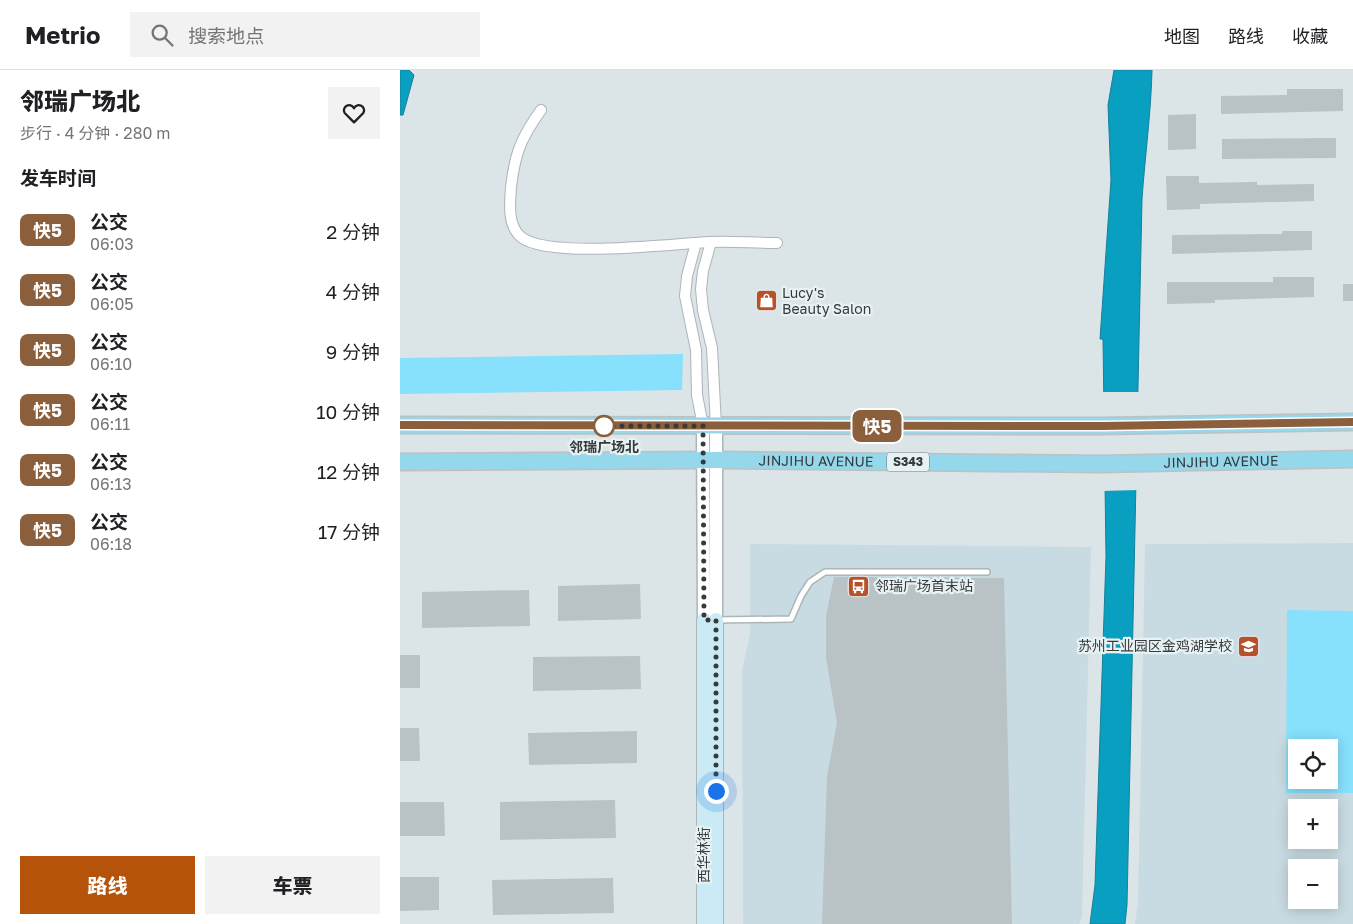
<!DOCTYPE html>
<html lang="zh">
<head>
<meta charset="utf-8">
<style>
  :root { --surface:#fff; --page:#f2f2f2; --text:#202124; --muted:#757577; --line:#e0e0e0; --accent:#b45309 }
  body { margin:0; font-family:"Golos Text","Noto Sans SC",sans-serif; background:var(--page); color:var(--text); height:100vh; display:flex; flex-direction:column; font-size:19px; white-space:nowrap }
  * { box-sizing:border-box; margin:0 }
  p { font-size:16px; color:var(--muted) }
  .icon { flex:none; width:28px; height:28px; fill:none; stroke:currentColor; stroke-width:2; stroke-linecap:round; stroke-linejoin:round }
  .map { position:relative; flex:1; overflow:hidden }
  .drawer { display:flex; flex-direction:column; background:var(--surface); width:400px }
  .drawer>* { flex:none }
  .badge { padding:0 10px; border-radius:8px; font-size:18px; line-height:32px }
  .fabs { position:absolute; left:888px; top:669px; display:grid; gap:10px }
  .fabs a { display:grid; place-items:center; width:50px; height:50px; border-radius:0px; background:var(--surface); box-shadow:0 2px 12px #0003; font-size:25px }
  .you { position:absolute; width:25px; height:25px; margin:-12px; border:4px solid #fff; border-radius:50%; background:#1a73e8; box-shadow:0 0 0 8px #1a73e833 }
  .map>.badge { position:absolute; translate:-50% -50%; box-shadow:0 0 0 2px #fff }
  h2 { padding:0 20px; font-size:19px; line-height:45px }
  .round { display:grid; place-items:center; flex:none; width:52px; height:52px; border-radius:0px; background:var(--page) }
  .overview { display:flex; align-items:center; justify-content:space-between; height:85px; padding:0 20px }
  h1 { font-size:24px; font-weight:800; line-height:38px }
  .button { display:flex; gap:10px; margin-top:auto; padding:10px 20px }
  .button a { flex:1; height:58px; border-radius:0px; background:var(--accent); color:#fff; font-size:20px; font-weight:800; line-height:58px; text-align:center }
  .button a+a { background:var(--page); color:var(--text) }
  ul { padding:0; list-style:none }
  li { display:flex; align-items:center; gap:15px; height:60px; padding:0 20px }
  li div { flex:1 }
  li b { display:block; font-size:19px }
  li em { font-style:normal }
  li .badge { min-width:55px; font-weight:700; text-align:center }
  header { display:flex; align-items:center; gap:30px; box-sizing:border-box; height:70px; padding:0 25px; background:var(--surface); border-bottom:1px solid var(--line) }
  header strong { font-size:24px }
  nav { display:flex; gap:28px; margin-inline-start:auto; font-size:18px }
  .search { width:350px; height:45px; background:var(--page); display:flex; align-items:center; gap:12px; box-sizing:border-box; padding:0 18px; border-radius:0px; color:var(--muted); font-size:19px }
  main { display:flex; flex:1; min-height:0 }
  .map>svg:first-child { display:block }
</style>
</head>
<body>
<header>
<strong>Metrio</strong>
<div class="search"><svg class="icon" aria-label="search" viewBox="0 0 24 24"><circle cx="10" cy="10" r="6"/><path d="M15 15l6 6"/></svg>搜索地点</div>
<nav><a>地图</a><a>路线</a><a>收藏</a></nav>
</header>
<main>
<section class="drawer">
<div class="overview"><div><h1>邻瑞广场北</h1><p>步行 · 4 分钟 · 280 m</p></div><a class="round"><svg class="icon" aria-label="heart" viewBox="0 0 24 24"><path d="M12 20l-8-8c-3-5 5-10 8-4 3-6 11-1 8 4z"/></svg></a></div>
<h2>发车时间</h2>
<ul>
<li><span class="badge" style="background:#8b5e3c;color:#fff">快5</span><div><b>公交</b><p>06:03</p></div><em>2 分钟</em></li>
<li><span class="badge" style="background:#8b5e3c;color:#fff">快5</span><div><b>公交</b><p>06:05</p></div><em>4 分钟</em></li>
<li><span class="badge" style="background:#8b5e3c;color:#fff">快5</span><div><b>公交</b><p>06:10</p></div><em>9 分钟</em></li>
<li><span class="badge" style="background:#8b5e3c;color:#fff">快5</span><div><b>公交</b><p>06:11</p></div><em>10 分钟</em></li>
<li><span class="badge" style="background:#8b5e3c;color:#fff">快5</span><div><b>公交</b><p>06:13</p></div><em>12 分钟</em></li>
<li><span class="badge" style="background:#8b5e3c;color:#fff">快5</span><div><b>公交</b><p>06:18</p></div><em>17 分钟</em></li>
</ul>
<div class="button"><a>路线</a><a>车票</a></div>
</section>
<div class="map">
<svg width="953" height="854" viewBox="0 0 953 854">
  <rect width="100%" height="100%" fill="#dbe5e8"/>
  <!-- built -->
  <g fill="#c9dbe2" fill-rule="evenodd">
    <path d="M953,473V854H735L738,833L745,474ZM896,678H929V710H896ZM896,738H929V770H896ZM896,798H929V830H896Z"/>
    <path d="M350,474L691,477L682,847L679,854H343L342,600L350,564Z"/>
  </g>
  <!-- green -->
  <g fill="#87e0fc" fill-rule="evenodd">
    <path d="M283,284L282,320L0,324V288Z"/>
    <path d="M887,540L953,541V723H886ZM896,678H929V710H896Z"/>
  </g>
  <!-- water -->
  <g fill="#099fc1" stroke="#168199">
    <path d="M0,0H9L14,5L3,45H0Z"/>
    <path d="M714,0H752C751,43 745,86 742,129L727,835L725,854H690L695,815L706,486L703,269H700L711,110L708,35Z"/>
  </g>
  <!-- pier -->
  <path fill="#dbe5e8" d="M701,322H740L738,420L702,421Z"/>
  <!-- building -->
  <g fill="#b9c2c5">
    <path d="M887,19H943V41L821,44V26L887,25Z"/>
    <path d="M796,44V79L768,80V45Z"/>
    <path d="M936,68V88L822,89V69Z"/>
    <path d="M766,106H799V113L857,112V115L914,114V131L800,134V139L767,140Z"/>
    <path d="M882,161H912V180L772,184V165L882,164Z"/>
    <path d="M873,207H914V227L815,230V233L767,234V212H873Z"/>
    <rect x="943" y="214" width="10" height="17"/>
    <path d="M434,507L604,508L612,854H422L427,706L437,653L426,588V546Z"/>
    <path d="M240,514L241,549L158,551V516Z"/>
    <path d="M129,520L130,556L22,558V522Z"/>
    <rect x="0" y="585" width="20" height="33"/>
    <path d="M240,586L241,619L133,621V587Z"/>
    <path d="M0,658H19L20,691H0Z"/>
    <path d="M237,661V693L129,695L128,663Z"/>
    <path d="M215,730L216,768L100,770V732Z"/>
    <path d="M0,732H44L45,766H0Z"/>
    <path d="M0,807H39V840L0,841Z"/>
    <path d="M213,808L214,843L93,845L92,810Z"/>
  </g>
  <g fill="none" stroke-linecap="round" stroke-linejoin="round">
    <defs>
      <path id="service" d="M317,550L391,549L401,526L410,512L425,502H587"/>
      <g id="minor">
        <path d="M141,40C121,68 115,83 111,117C110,133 107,155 121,167C149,189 270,174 309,172C331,171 354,173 377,173"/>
        <path d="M311,172L303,201L301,219L303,240L312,278L316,356"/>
        <path d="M296,173L287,206L285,226L296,280L297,325L303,356"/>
      </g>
      <g id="tertiary">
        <path d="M303,356L304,550"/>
        <path d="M316,356V550"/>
      </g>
      <g id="secondary">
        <path d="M304,550V854"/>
        <path d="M316,550V854"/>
      </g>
      <g id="primary">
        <path d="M0,355L702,356L953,352"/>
        <path id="s1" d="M0,392L316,390L701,394L953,389"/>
      </g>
    </defs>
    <!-- service casing -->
    <use href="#service" stroke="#acb5b8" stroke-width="8"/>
    <!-- minor casing -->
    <use href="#minor" stroke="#acb5b8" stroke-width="12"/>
    <!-- tertiary casing -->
    <use href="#tertiary" stroke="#acb5b8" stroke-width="15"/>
    <!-- secondary casing -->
    <use href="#secondary" stroke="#acb5b8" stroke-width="16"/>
    <!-- primary casing -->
    <use href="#primary" stroke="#bfc0c0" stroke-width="19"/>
    <!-- service -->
    <use href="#service" stroke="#fff" stroke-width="5"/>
    <!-- minor -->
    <use href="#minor" stroke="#fff" stroke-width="10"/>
    <!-- tertiary -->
    <use href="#tertiary" stroke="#fff" stroke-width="12"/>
    <!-- secondary -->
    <use href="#secondary" stroke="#caebf5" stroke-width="14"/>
    <!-- primary -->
    <use href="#primary" stroke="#95d7eb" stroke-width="16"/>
  </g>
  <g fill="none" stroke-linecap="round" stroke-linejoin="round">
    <defs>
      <path id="line" d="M0,355L702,356L953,352"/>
    </defs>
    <!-- line casing -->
    <use href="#line" stroke="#fff" stroke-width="11"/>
    <!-- line -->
    <use href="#line" stroke="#8b5e3c" stroke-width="8"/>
    <!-- walk -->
    <path stroke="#363a3b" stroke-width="5" stroke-dasharray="0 9" d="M204,356H303L304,550H316V721"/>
  </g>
  <!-- icons -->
  <defs>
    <symbol id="shop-square" viewBox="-11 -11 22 22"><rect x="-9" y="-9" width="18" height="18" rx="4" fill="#b85128" stroke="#e8f2f5"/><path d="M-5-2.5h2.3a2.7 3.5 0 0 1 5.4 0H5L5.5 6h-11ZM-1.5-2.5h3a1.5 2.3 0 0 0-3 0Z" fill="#fff"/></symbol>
    <symbol id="bus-square" viewBox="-11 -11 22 22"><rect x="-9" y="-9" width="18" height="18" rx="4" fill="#b85128" stroke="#e8f2f5"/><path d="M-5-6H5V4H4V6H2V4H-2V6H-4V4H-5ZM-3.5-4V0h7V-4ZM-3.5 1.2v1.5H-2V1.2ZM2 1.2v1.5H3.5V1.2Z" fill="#fff"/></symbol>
    <symbol id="school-square" viewBox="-11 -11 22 22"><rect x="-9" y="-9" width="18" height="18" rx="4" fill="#b85128" stroke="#e8f2f5"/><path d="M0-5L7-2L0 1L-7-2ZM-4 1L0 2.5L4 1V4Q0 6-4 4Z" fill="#fff"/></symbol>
  </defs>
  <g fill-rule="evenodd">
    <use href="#shop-square" x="354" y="218" width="25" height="25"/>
    <use href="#bus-square" x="446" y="504" width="25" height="25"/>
    <use href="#school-square" x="836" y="564" width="25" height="25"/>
  </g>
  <!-- markers -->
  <circle fill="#fff" stroke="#8b5e3c" stroke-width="2.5" cx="204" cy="356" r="10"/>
  <g text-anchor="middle" stroke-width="4.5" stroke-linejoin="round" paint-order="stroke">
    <!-- shield labels -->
    <rect fill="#e8f2f5" stroke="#6b7173" stroke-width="1" x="487" y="382.5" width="42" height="19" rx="4"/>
    <g font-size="12" font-weight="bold" fill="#363a3b">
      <text x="508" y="396">S343</text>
    </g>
    <!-- poi labels -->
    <g font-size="14" fill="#363a3b" stroke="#e8f2f5" text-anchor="start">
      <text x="382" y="228">Lucy's<tspan x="382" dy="16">Beauty Salon</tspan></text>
      <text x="475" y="521">邻瑞广场首末站</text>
      <text x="832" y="581" text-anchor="end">苏州工业园区金鸡湖学校</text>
    </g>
    <!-- stop labels -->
    <g font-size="14" font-weight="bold" fill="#363a3b" stroke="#e8f2f5">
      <text x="204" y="382">邻瑞广场北</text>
    </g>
    <!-- street labels -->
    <g font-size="14" fill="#363a3b" stroke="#e8f2f5">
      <text dy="5" stroke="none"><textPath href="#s1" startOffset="416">JINJIHU AVENUE</textPath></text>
      <text dy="5" stroke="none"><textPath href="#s1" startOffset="821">JINJIHU AVENUE</textPath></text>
      <text transform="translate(304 785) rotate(-90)" y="5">西华林街</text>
    </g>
  </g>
</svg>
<div class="fabs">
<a><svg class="icon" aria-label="locate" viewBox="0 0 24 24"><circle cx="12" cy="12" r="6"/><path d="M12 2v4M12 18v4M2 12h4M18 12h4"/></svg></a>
<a>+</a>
<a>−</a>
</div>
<div class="you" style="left:316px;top:721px"></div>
<b class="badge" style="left:477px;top:356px;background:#8b5e3c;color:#fff">快5</b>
</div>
</main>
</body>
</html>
